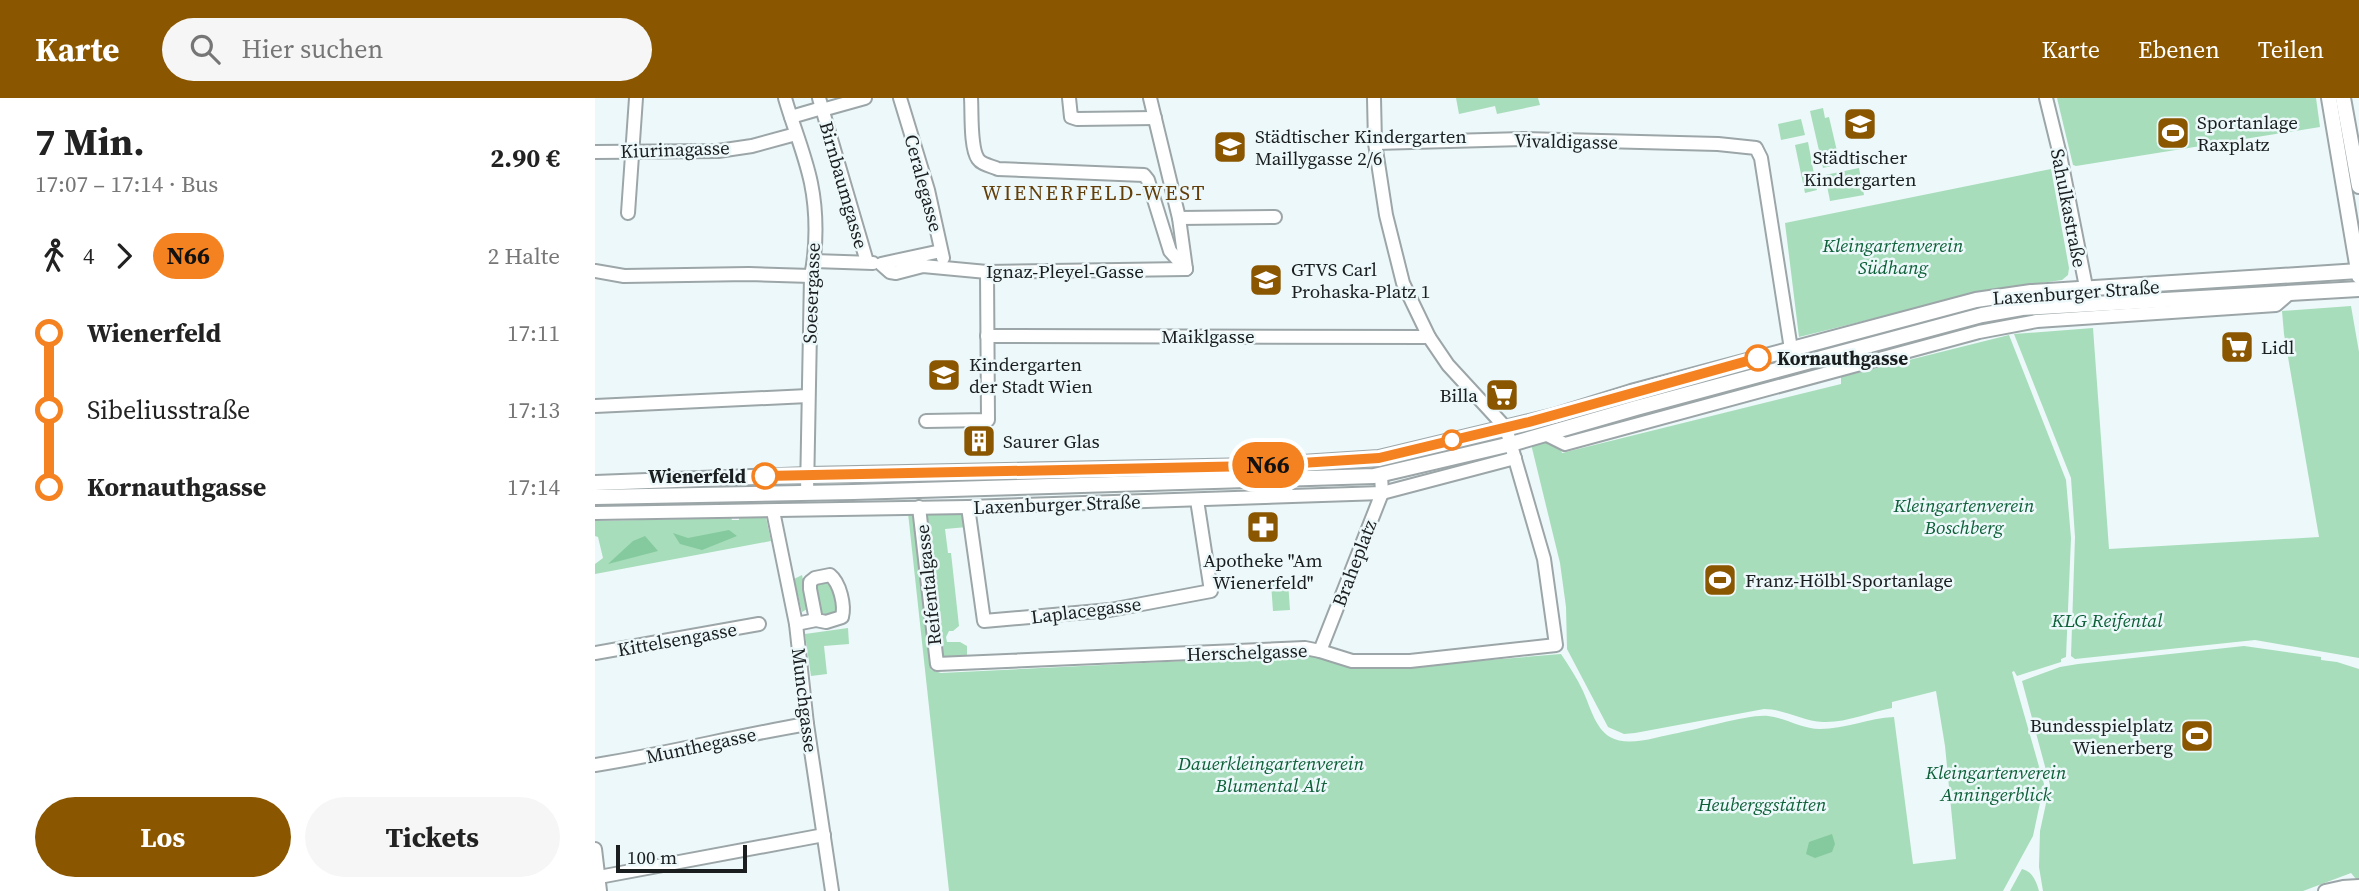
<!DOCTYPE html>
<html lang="de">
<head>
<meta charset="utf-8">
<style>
  :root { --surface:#fff; --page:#f6f6f6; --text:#222; --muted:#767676; --accent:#8a5700 }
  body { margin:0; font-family:"Source Serif 4",serif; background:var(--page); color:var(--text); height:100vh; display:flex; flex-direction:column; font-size:26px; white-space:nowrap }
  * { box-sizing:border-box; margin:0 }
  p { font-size:23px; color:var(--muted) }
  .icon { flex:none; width:38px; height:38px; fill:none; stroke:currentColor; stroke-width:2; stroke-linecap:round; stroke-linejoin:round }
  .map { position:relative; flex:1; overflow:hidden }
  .panel { display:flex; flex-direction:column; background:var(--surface); width:595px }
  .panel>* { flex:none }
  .badge { padding:0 14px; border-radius:23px; font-size:24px; line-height:46px }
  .scale { position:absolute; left:21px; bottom:18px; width:131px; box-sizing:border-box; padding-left:7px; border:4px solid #1a1e1f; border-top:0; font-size:19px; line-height:24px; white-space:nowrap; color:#1a1e1f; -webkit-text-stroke:5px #edf8fa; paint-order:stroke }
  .map>.badge { position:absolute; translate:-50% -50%; box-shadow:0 0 0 4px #fff }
  .legs { display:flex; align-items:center; gap:10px; height:77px; padding:0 35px; font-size:23px }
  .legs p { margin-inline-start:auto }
  .overview { display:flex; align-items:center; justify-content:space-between; height:119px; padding:0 35px }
  h1 { font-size:38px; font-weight:700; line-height:52px }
  .cta { display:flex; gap:14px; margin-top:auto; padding:14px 35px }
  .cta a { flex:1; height:80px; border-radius:42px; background:var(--accent); color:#fff; font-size:28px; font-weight:700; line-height:80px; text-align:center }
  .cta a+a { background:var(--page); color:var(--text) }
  ul { padding:0 35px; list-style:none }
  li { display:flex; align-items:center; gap:24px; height:77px; font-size:26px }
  li i { display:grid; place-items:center; width:10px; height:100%; margin:0 9px; background:currentColor }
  li i::after { content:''; width:18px; height:18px; margin:-9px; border:5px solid; border-radius:50%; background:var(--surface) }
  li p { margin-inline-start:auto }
  li:first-child i { background:linear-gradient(#0000 50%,currentColor 0) }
  li:last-child i { background:linear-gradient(currentColor 50%,#0000 0) }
  header { display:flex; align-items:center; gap:42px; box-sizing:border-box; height:98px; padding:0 35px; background:var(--accent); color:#fff }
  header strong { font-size:33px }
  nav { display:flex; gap:38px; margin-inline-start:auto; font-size:24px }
  .search { width:490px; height:63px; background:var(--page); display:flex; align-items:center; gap:18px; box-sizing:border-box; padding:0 24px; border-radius:38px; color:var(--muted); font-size:26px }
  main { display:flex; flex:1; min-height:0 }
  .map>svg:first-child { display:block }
</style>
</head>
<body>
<header>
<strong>Karte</strong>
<div class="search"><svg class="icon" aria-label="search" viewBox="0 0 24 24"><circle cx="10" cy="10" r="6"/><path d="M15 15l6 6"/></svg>Hier suchen</div>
<nav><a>Karte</a><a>Ebenen</a><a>Teilen</a></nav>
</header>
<main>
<section class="panel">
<div class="overview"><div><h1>7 Min.</h1><p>17:07 – 17:14 · Bus</p></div><b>2.90 €</b></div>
<div class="legs"><svg class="icon" aria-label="walk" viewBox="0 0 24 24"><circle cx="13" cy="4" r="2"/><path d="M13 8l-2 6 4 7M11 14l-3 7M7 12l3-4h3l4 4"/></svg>4<svg class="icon" aria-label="forward" viewBox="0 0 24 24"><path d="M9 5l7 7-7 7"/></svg><b class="badge" style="background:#f58220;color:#111">N66</b><p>2 Halte</p></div>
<ul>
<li><i style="color:#f58220"></i><b>Wienerfeld</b><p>17:11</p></li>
<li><i style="color:#f58220"></i><span>Sibeliusstraße</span><p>17:13</p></li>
<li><i style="color:#f58220"></i><b>Kornauthgasse</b><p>17:14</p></li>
</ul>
<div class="cta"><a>Los</a><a>Tickets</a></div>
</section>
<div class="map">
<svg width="1764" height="793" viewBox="0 0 1764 793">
  <rect width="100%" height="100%" fill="#edf8fa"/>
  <!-- green -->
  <g fill="#a7ddba">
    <path d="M861,0H943L945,7L902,16L900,8L864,16Z"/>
    <path d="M1462,0H1721L1725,29L1481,68L1478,67Z"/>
    <path d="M1228,10L1230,20L1234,19L1245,66L1228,70L1215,13Z"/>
    <path d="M1206,21L1210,37L1186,42L1183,26Z"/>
    <path d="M1213,44L1222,92L1210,95L1200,47Z"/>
    <path d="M1264,70L1269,97L1235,103L1230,77Z"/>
    <path d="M1456,71L1474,170L1473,177L1467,182L1390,193L1204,239L1190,125Z"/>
    <path d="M1756,208L1764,254V560L1660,542L1480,561L1476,558L1480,439L1476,380L1419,236L1498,230L1514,451L1724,439L1689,236L1687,213Z"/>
    <path d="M1431,216L1432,222L970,340L969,338L1366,229Z"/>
    <path d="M1414,237L1471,382L1476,440L1471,559L1466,561V564L1422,578L1419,573L1417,574L1449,686L1438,738L1408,793H354L313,415H318L336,572L346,575L712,557L753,567L784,571L966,556C974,568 982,580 988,593C995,608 1000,630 1015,639C1033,650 1064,638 1083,635C1105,631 1154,616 1173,618C1191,620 1207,631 1225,631C1250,631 1274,620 1299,619L1318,766L1361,761L1350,648L1341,593L1297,604V610C1275,614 1251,625 1228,624C1207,623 1189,611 1169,611L1040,635L1029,636L1013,629L972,551L971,509L965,465L936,346L949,342L965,349L967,355L1246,286V279Z"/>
    <path d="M369,414L372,429L350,431L353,455H356L364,528L358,533H354L351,539L352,544H365L372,548V559H347L328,416Z"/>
    <path d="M136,420L137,422H144V420H171L176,443L0,476V466L8,460L3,439L0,438V423Z"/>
    <path d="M207,477L214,510L207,514L199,481Z"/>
    <path d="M232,481L238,486L242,513L240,517L232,519L225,514L220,490L221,485Z"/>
    <path d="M693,484L695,512L678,513L676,485Z"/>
    <path d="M253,530L254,546L229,548L232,576L216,578L210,536Z"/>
    <path d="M1649,548L1726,559V562L1742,564L1764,571V781H1761L1756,775L1708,793H1448L1444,769L1445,733L1455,687L1427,583L1465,569L1483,566Z"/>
    <path d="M1427,771C1438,774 1441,783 1444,793H1415Z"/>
  </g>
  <!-- forest -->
  <g fill="#84ca9e">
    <path d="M134,432L142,438L107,452L85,446L78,435L93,440Z"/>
    <path d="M50,438L63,453L13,466L38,443Z"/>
    <path d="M1237,736L1240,746L1237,754L1220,760L1211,756L1214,744Z"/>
  </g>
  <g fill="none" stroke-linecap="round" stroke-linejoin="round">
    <defs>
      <g id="minor">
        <path d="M190,0C198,28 210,56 216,85C222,114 222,149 216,178L212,395"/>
        <path d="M224,0L272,164"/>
        <path d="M305,0L333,92L348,160"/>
        <path d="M376,0C377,14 375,50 383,61C387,67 397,68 403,71L549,77L553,82L575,153L591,171"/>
        <path d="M474,0L476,19L482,21L560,20"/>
        <path d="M555,0L584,120L591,171"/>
        <path d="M1451,0L1465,57L1493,199"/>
        <path d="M227,12L270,0"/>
        <path d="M196,19L227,10"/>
        <path d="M780,45L928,41L1123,46L1161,50L1166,60L1196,251"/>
        <path d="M0,54L123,53L157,48L201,36"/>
        <path d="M33,115L41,0"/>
        <path d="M584,120L680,119"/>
        <path d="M346,153L286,166L295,174L301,175L328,168L392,174L591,171"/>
        <path d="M219,163L278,165"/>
        <path d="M0,173L29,178L154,176L216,178"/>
        <path d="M392,238L834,239"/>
        <path d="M0,308L213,298"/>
        <path d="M331,323L393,322L392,174"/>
        <path d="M950,336L970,346L1384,234L1442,223L1681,207L1696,194"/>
        <path d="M324,409L342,566L710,550L725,553L757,563H815L961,547L949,461L911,330L853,267L834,239L808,185L791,117L780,45L779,0"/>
        <path d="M373,409L389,523L515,512L616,493L602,402"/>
        <path d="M178,413L201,526L212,626L237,793"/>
        <path d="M0,415L373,409L787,395L920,360"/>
        <path d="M201,526L221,522L231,524L247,519C250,507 245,485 235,477L220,480L215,484V491L221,522"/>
        <path d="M725,553L787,395L786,377"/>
        <path d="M0,555L164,526"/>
        <path d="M0,667C71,656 141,638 212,626"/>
        <path d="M0,751L5,793"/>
        <path d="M4,779L229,737"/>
        <path d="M1730,793L1748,789L1764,788"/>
      </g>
      <g id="major">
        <path d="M1734,0L1764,178"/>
        <path d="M1748,0L1764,88"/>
        <path d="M0,385L212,377L660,368L784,360L959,318L1036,294L1381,202L1436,194L1764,173"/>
        <path d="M0,399L258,394L779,378L916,346L1041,310L1387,217L1427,210L1764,191"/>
      </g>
    </defs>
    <!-- minor casing -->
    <use href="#minor" stroke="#9ca6a8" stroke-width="16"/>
    <!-- major casing -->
    <use href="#major" stroke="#9ca6a8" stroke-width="18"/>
    <!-- minor -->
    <use href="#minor" stroke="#fff" stroke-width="12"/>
    <!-- major -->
    <use href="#major" stroke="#fff" stroke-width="14"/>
  </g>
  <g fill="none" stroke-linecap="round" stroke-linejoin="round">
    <defs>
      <path id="line-1" d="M170,378L660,368L784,360L934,324L1163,260"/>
    </defs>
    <!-- line-1 casing -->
    <use href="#line-1" stroke="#fff" stroke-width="16"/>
    <!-- line-1 -->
    <use href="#line-1" stroke="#f58220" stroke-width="10"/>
  </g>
  <!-- icons -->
  <defs>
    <symbol id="school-square" viewBox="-11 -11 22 22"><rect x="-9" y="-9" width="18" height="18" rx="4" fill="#8a5700" stroke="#edf8fa"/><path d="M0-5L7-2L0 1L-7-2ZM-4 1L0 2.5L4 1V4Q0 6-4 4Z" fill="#fff"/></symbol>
    <symbol id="stadium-square" viewBox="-11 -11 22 22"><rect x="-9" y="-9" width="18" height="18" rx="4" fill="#8a5700" stroke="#edf8fa"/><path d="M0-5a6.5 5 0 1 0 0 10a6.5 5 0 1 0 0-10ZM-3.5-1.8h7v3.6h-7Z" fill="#fff"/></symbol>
    <symbol id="supermarket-square" viewBox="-11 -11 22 22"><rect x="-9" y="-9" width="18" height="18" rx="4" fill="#8a5700" stroke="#edf8fa"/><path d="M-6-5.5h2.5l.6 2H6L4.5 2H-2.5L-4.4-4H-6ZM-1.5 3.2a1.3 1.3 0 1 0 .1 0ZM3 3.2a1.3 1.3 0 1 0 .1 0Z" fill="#fff"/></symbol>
    <symbol id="building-square" viewBox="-11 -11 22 22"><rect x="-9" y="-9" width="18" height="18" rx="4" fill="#8a5700" stroke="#edf8fa"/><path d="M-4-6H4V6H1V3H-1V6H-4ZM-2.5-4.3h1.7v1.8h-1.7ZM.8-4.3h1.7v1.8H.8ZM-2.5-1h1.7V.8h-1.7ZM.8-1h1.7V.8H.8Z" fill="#fff"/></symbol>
    <symbol id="pharmacy-square" viewBox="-11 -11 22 22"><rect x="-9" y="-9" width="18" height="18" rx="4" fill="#8a5700" stroke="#edf8fa"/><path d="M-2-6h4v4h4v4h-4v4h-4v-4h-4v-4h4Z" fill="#fff"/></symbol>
  </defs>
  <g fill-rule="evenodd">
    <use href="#school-square" x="1246" y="7" width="38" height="38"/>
    <use href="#stadium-square" x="1559" y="16" width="38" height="38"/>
    <use href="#school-square" x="616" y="30" width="38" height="38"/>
    <use href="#school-square" x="652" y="163" width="38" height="38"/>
    <use href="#supermarket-square" x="1623" y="230" width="38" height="38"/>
    <use href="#school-square" x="330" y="258" width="38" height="38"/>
    <use href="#supermarket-square" x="888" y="278" width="38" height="38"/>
    <use href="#building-square" x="365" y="324" width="38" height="38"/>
    <use href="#pharmacy-square" x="649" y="410" width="38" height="38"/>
    <use href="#stadium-square" x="1106" y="463" width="38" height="38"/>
    <use href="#stadium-square" x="1583" y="619" width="38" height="38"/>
  </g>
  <!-- markers -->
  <g fill="#fff" stroke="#f58220" stroke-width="3.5">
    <circle cx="1163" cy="260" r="12"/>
    <circle cx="857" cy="342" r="9"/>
    <circle cx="170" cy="378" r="12"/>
  </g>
  <g text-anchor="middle" stroke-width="5" stroke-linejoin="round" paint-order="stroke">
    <!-- poi labels -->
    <g font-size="19" fill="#1a1e1f" stroke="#edf8fa" text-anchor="start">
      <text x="1602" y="31">Sportanlage<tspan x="1602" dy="22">Raxplatz</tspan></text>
      <text x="660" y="45">Städtischer Kindergarten<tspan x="660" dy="22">Maillygasse 2/6</tspan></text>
      <text x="1265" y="66" text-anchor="middle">Städtischer<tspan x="1265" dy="22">Kindergarten</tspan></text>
      <text x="696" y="178">GTVS Carl<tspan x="696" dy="22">Prohaska-Platz 1</tspan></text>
      <text x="1666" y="256">Lidl</text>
      <text x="374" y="273">Kindergarten<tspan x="374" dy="22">der Stadt Wien</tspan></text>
      <text x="883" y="304" text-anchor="end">Billa</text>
      <text x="408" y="350">Saurer Glas</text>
      <text x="668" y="469" text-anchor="middle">Apotheke "Am<tspan x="668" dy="22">Wienerfeld"</tspan></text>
      <text x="1150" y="489">Franz-Hölbl-Sportanlage</text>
      <text x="1578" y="634" text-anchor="end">Bundesspielplatz<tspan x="1578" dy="22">Wienerberg</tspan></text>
    </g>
    <!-- street labels -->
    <g font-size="19" fill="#1a1e1f" stroke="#edf8fa">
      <text transform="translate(971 43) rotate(1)" y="7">Vivaldigasse</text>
      <text transform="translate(80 51) rotate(-2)" y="7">Kiurinagasse</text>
      <text transform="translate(329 85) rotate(75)" y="7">Ceralegasse</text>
      <text transform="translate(249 87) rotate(74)" y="7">Birnbaumgasse</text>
      <text transform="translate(1474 110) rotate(79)" y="7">Sahulkastraße</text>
      <text x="470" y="180">Ignaz-Pleyel-Gasse</text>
      <text transform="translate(1481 194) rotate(-4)" y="7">Laxenburger Straße</text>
      <text transform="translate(216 195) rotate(-88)" y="7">Soesergasse</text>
      <text x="613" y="245">Maiklgasse</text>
      <text transform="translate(462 406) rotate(-2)" y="7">Laxenburger Straße</text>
      <text transform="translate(759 465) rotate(-69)" y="7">Braheplatz</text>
      <text transform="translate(333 487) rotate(-96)" y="7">Reifentalgasse</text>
      <text transform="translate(491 512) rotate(-7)" y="7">Laplacegasse</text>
      <text transform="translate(82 541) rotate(-10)" y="7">Kittelsengasse</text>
      <text transform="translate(652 554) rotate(-2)" y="7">Herschelgasse</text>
      <text transform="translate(210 602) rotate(83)" y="7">Munchgasse</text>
      <text transform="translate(106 647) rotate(-12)" y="7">Munthegasse</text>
    </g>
    <!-- park labels -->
    <g font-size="19" font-style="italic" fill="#0c5f37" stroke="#edf8fa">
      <text x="1298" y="154">Kleingartenverein<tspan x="1298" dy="22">Südhang</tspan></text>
      <text x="1369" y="414">Kleingartenverein<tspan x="1369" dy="22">Boschberg</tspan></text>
      <text x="1512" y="529">KLG Reifental</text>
      <text x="676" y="672">Dauerkleingartenverein<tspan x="676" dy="22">Blumental Alt</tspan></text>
      <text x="1401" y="681">Kleingartenverein<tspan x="1401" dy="22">Anningerblick</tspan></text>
      <text x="1167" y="713">Heuberggstätten</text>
    </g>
    <!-- stop labels -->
    <g font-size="19" font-weight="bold" fill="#1a1e1f" stroke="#edf8fa" text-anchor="start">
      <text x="1182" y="267">Kornauthgasse</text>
      <text x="151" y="385" text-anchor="end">Wienerfeld</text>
    </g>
    <!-- neighbourhood labels -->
    <g font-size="21" letter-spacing="2" fill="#623f0a" stroke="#edf8fa">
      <text x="499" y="102">WIENERFELD-WEST</text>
    </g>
  </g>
</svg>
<div class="scale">100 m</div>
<b class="badge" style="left:673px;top:367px;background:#f58220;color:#111">N66</b>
</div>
</main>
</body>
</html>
